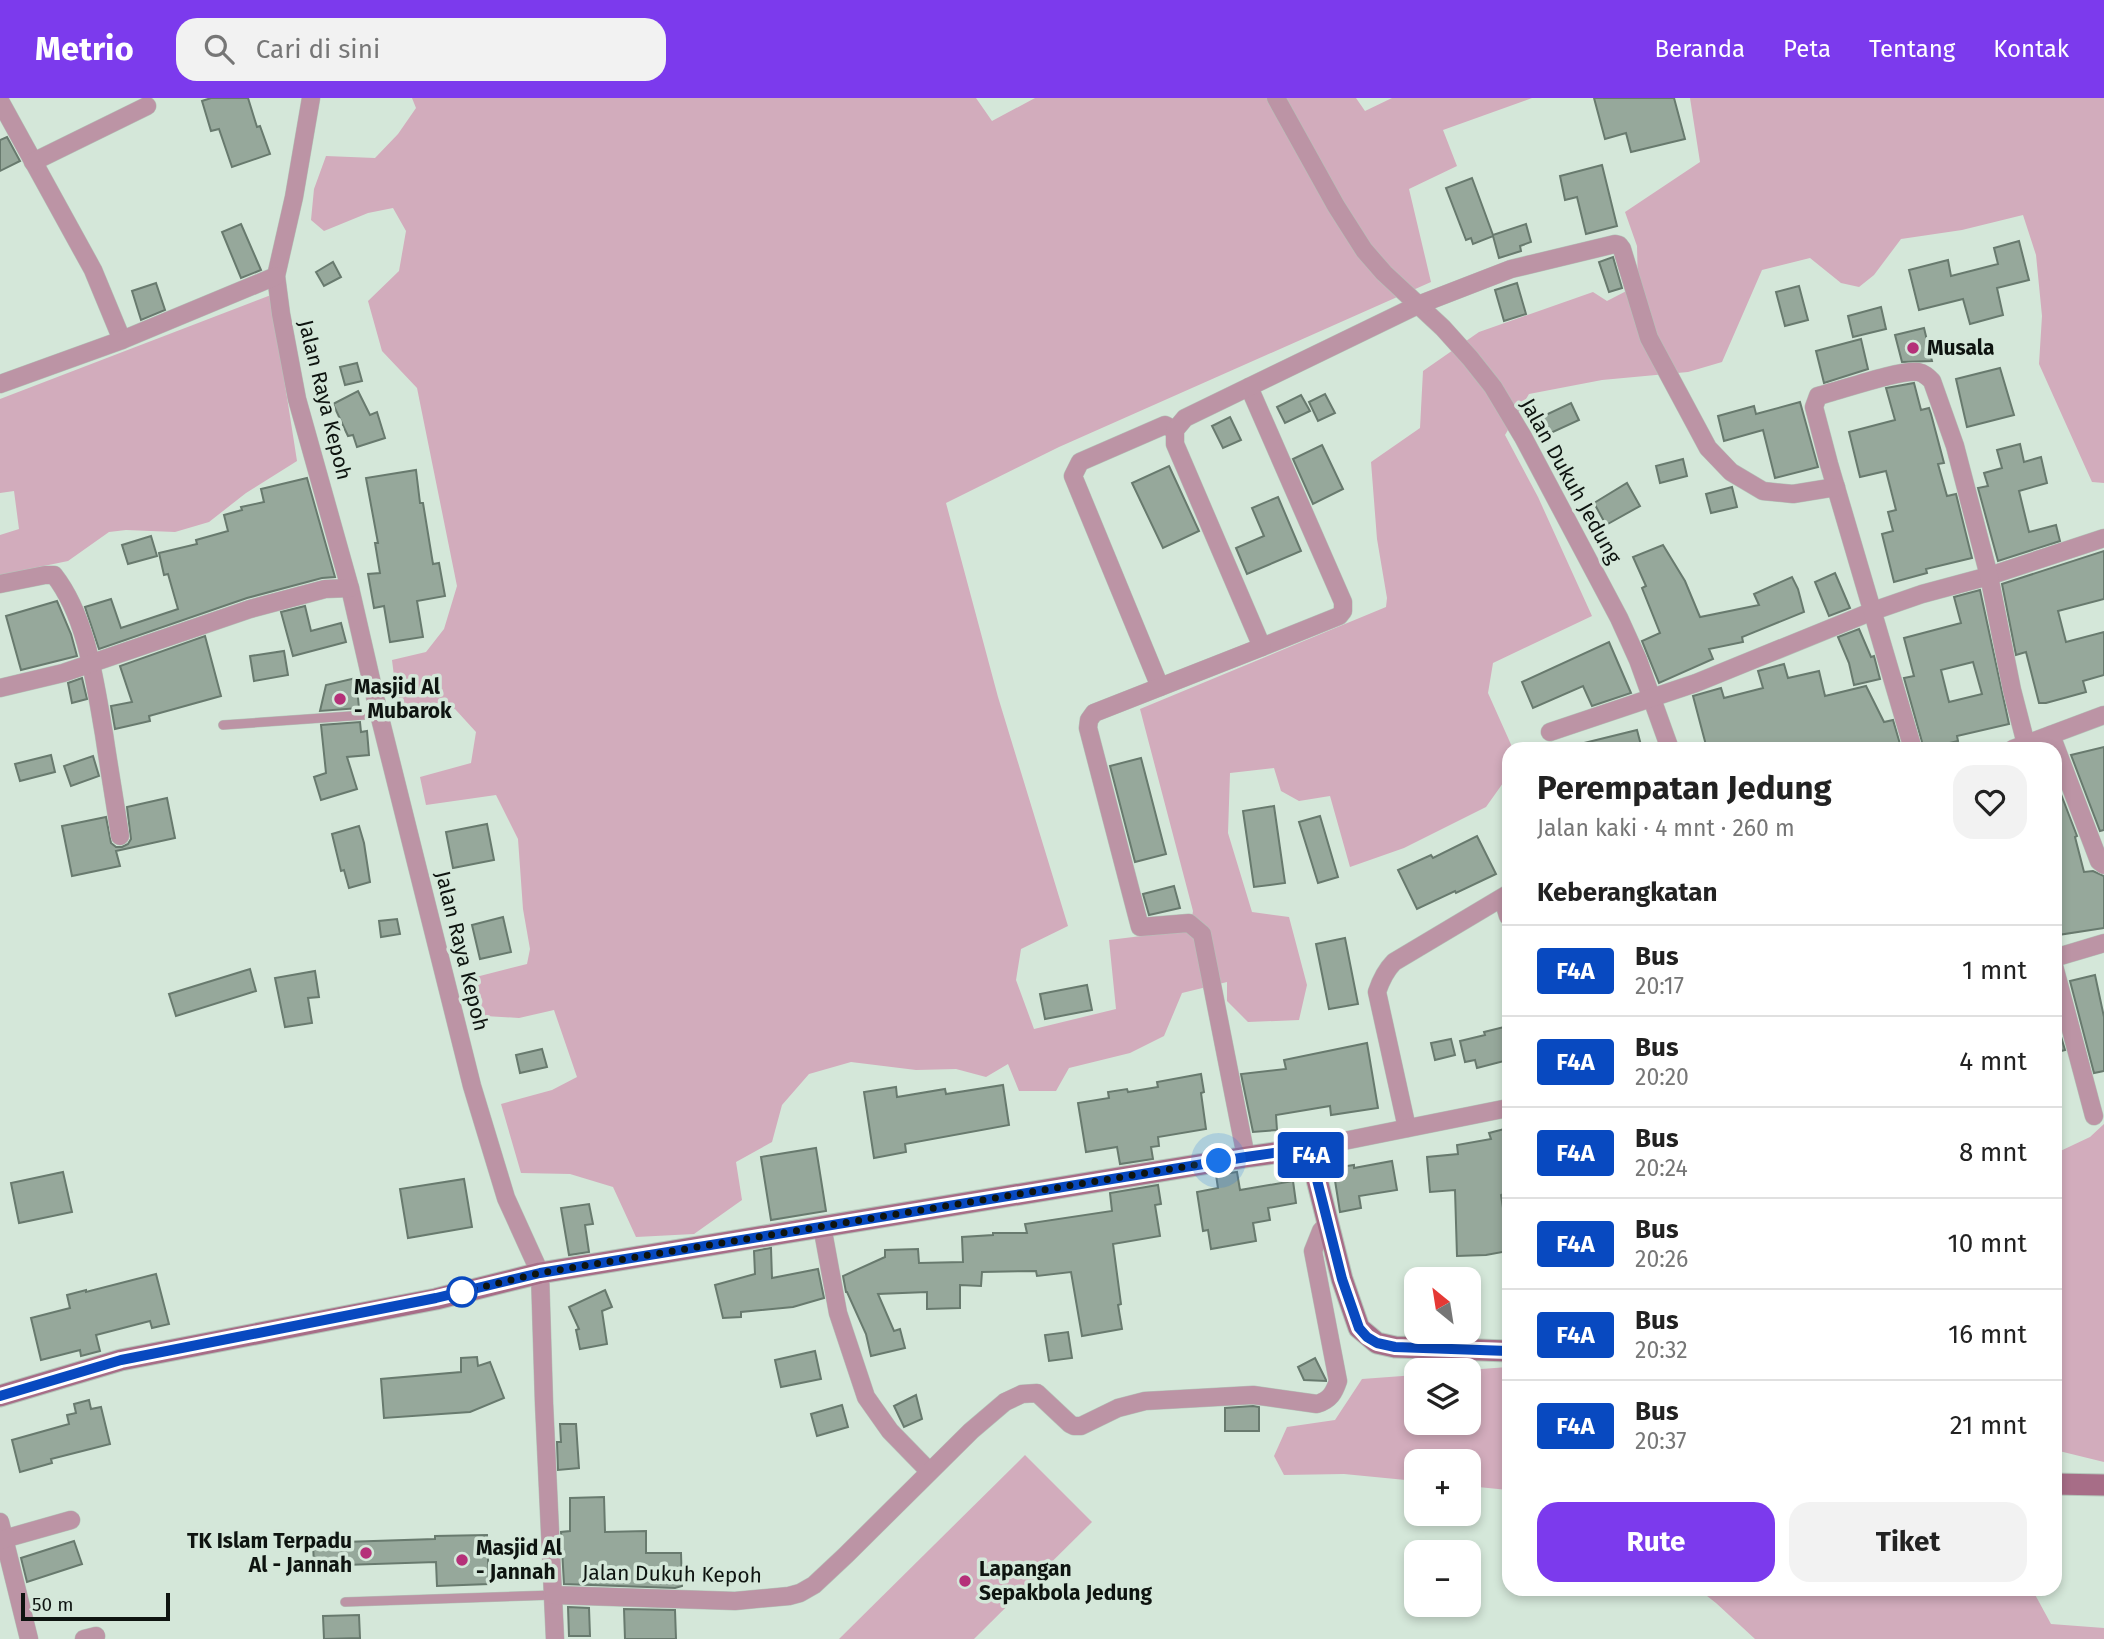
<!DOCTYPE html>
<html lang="id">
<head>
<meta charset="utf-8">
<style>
  :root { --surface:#fff; --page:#f2f2f2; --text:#222; --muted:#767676; --line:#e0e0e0; --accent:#7c3aed }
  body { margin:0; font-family:"Fira Sans",sans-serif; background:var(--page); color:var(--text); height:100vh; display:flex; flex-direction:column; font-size:26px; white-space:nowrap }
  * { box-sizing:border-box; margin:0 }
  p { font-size:23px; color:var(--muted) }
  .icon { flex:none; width:38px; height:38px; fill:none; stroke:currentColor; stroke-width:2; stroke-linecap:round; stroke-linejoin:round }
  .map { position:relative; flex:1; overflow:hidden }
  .sheet { position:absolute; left:1502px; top:644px; width:560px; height:854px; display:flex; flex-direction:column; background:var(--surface); border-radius:21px; box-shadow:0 4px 10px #0003 }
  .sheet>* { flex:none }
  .badge { padding:0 14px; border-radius:5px; font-size:24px; line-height:46px }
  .needle { width:46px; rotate:330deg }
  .tools { position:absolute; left:1404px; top:1169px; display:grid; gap:14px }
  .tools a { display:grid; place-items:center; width:77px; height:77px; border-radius:14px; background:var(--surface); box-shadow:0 4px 10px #0003; font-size:35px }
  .scale { position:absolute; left:21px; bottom:18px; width:149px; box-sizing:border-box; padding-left:7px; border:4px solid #0e1410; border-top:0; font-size:19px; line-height:24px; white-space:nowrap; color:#0e1410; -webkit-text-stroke:5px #d4e7d9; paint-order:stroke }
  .you { position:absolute; width:35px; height:35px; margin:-18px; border:5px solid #fff; border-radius:50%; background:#1a73e8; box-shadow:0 0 0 10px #1a73e833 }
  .map>.badge { position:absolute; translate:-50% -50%; box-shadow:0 0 0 4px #fff }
  h2 { padding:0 35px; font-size:26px; line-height:63px }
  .round { display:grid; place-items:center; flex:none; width:74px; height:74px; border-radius:21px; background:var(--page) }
  .head { display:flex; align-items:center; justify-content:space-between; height:119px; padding:0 35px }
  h1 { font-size:33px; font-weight:700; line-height:52px }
  .action { display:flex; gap:14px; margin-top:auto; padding:14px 35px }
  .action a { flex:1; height:80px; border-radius:21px; background:var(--accent); color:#fff; font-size:28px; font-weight:700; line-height:80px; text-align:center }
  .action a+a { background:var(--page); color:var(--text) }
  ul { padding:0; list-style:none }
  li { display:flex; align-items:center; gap:21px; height:91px; padding:0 35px; border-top:2px solid var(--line) }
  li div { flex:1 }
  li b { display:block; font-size:26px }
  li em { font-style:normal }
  li .badge { min-width:77px; font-weight:700; text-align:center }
  header { display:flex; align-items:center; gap:42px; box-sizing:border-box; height:98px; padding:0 35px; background:var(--accent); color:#fff }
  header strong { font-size:33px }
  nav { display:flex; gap:38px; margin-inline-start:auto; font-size:24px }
  .search { width:490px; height:63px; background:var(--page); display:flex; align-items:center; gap:18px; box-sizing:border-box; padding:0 24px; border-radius:21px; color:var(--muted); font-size:26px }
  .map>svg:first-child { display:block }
</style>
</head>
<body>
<header>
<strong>Metrio</strong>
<div class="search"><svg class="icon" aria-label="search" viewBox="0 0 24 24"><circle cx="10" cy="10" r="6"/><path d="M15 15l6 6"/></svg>Cari di sini</div>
<nav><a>Beranda</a><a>Peta</a><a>Tentang</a><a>Kontak</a></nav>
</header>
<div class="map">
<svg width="2104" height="1541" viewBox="0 0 2104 1541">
  <rect width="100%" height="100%" fill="#d4e7d9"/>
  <!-- green -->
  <g fill="#d2acbc">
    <path d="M412,0H976L992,23L1035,0H1356L1365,13L1392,0H1532L1443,32L1457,68L1409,91L1431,184L1059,349L946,405L998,599L1068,828L1021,851L1016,882L1034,931L1116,911L1109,842L1190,832L1193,813L1140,611L1386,509L1387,500L1377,441L1371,364L1420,330L1423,273L1479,234L1593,194L1607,203L1638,187L1637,148L1625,114L1700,64L1690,0H2104V385L2092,384L2039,266L2042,218L2036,157L2023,117L1962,132L1901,141L1874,177L1859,189L1841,185L1810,160L1762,172L1722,264L1688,274L1602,282L1529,296L1505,337L1538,399L1592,518L1493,565L1488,595L1513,651H1508V678L1486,709L1404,750L1350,769L1330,698L1299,703L1281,693L1274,670L1230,675L1228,735L1252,814L1289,819L1307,887L1299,922L1248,924L1227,903V884L1182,895L1164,938L1130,955L1069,970L1056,993H1019L1008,966L986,979L956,971L916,972L851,964L809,976L782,1007L772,1044L736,1064L742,1102L694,1136L636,1139L613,1089L570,1076L521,1075L501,1006L552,992L577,979L554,912L519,920L485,918L472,880L527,866L530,851L523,811L518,741L496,697L426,707L420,679L471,665L476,634L455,611L399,618L392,562L426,554L444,531L457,488L417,290L382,253L368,203L399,173L406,133L393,110L368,115L324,133L311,122L314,91L326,58L375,60L398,36L416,10Z"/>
    <path d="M271,197L297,363L246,395L209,424L175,434L126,432L109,434L68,463L0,477V437L19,431L14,393L0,395V301Z"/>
    <path d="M2104,1026V1364L2055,1352L2054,1056L2090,1039Z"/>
    <path d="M1508,1269V1392L1468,1388V1363H1416V1383L1344,1376L1284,1377L1274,1358L1287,1329L1335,1322L1362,1281L1416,1277V1325H1468V1272Z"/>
    <path d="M1025,1357L1092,1424L974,1541H839Z"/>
    <path d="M1698,1491H2032L2051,1526L2104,1530V1541H1755L1716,1505Z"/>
  </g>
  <!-- building -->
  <g fill="#96a89b" stroke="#687a6e" stroke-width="2" fill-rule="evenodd">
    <path d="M211,0H248L257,29L260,28L270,56L232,69L219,31L211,33L202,3Z"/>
    <path d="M1594,0H1674L1685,41L1631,54L1626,35L1605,41Z"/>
    <path d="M7,39L20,63L0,73V42Z"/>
    <path d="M1602,67L1617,128L1586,136L1577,99L1565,102L1560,78Z"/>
    <path d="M1472,80L1493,137L1526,126L1531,144L1520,148L1521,153L1499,160L1493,138L1473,146L1471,140L1466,142L1446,90Z"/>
    <path d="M241,126L261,172L241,180L222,134Z"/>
    <path d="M2019,143L2029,182L1997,190L2003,217L1970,226L1963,201L1919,212L1909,172L1948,162L1951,178L1998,166L1994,150Z"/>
    <path d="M1613,159L1622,190L1609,194L1599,164Z"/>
    <path d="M333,164L341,179L324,188L316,174Z"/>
    <path d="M156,185L165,212L141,222L132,193Z"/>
    <path d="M1517,185L1526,216L1504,223L1495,192Z"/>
    <path d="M1799,188L1808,222L1785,228L1776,194Z"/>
    <path d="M1881,209L1886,231L1853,239L1848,218Z"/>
    <path d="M1924,230L1932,263L1902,264L1895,237Z"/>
    <path d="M1861,241L1868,271L1824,285L1816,253Z"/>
    <path d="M357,265L362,283L345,287L340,269Z"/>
    <path d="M2000,270L2014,317L1967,329L1956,281Z"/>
    <path d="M1914,285L1921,312L1929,310L1931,316L1944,365L1938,366L1947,398L1956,396L1972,460L1926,471L1927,475L1894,484L1882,436L1893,433L1888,414L1896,412L1886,373L1860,379L1849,334L1895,322L1886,290Z"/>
    <path d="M358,293L370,317L377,314L385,340L357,349L353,337L348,338L333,306Z"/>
    <path d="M1325,296L1335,315L1318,323L1309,304Z"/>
    <path d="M1301,297L1310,313L1285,325L1277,309Z"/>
    <path d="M1800,304L1818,369L1775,380L1763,332L1724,343L1718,318L1754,308L1756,316Z"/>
    <path d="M1571,305L1579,322L1542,339L1535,322Z"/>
    <path d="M1230,319L1241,342L1223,350L1212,328Z"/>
    <path d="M2020,346L2024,364L2041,359L2047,385L2019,393L2029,434L2056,427L2060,443L1998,463L1978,390L1988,388L1984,375L2002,370L1997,352Z"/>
    <path d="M1322,347L1343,391L1313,406L1293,361Z"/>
    <path d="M1683,361L1687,378L1660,385L1656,368Z"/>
    <path d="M1169,368L1199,433L1163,450L1132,385Z"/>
    <path d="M416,372L420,405H423L433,466L439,465L445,498L417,503L423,539L390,544L384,508L374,510L368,476L380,475L375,445H378L366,380Z"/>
    <path d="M307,380L335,479L322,480L247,500L99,551L85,509L111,501L121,530L178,511L168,476L164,477L159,455L197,446L196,442L228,433L224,417L242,412L241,409L264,404L261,391Z"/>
    <path d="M1627,385L1640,408L1606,427L1594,405Z"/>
    <path d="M1732,389L1737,409L1711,415L1706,396Z"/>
    <path d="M1278,399L1301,453L1247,476L1236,450L1264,438L1252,410Z"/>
    <path d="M151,438L157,458L128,466L122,447Z"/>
    <path d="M1663,447L1685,483L1700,519L1759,507L1754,496L1792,479L1798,491L1804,514L1742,539L1743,544L1709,551L1713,561L1659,585L1642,543L1660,535L1642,490L1646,488L1633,459Z"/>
    <path d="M2104,453V501L2058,513L2066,544L2104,534V577L2083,583L2086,594L2046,605H2039L2026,554L2016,557L2002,486Z"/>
    <path d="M1835,475L1850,510L1829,518L1815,484Z"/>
    <path d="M1980,492L2009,626L1957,638L1958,643L1924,651L1904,580L1914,578L1904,540L1961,525L1954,499ZM1973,564L1982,596L1949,604L1941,572Z"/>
    <path d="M57,503L71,536L77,558L21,572L6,518Z"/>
    <path d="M305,508L311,533L341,525L346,544L293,558L281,514Z"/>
    <path d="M1859,531L1871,559L1874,558L1880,581L1854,587L1849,565L1838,539Z"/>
    <path d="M205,538L221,598L149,618L150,623L115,631L111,608L132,604L120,568Z"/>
    <path d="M1609,544L1631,595L1592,608L1583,588L1533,610L1522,584Z"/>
    <path d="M284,553L288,577L254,583L250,558Z"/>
    <path d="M1784,566L1788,580L1819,573L1825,598L1866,588L1884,624L1893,622L1900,646L1882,651H1707L1693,598L1721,590L1724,600L1763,590L1758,573Z"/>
    <path d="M82,580L87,601L72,605L68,585Z"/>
    <path d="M356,580L359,610L320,613L326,587Z"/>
    <path d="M360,624L361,634L367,633L369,657L347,659L357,691L321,702L314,679L326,675L321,627Z"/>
    <path d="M1637,632L1642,651H1585L1584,645Z"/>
    <path d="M2104,649V732L2100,733L2071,657Z"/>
    <path d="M51,657L55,674L20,683L15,666Z"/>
    <path d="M93,658L99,678L71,688L64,668Z"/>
    <path d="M1141,660L1166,756L1135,764L1110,668Z"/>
    <path d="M2054,678L2077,738L2075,739L2084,774L2093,773L2104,778V830L2058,837L2054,816Z"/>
    <path d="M167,700L175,740L116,753L120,768L72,778L62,728L106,719L111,745L116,749H122L128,746L131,741L127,709Z"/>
    <path d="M1274,708L1285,785L1254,789L1243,713Z"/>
    <path d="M1320,718L1338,779L1318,785L1299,724Z"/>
    <path d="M487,726L494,762L453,770L446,734Z"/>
    <path d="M359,728L364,745L370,784L349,790L344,772L341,773L332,736Z"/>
    <path d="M1477,738L1496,776L1456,795L1455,793L1417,811L1398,772L1431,757L1433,760Z"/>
    <path d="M1174,788L1180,810L1149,817L1143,796Z"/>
    <path d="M503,819L511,854L480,861L472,827Z"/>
    <path d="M397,821L400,836L381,839L379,823Z"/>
    <path d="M1345,840L1358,906L1329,911L1316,846Z"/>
    <path d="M250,871L256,893L176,918L169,896Z"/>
    <path d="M315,873L319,899L308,900L312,925L285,929L275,880Z"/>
    <path d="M2095,877L2104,919V973L2094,975L2070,883Z"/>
    <path d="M1087,887L1092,912L1045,921L1040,896Z"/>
    <path d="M2054,915L2065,952L2054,955Z"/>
    <path d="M1508,928V962L1477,970L1475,962L1465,964L1460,943L1485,937L1484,934Z"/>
    <path d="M1451,941L1455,957L1435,962L1431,945Z"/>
    <path d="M1367,945L1378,1010L1331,1017L1330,1008L1276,1017L1277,1032L1253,1034L1241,976L1286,971L1284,962Z"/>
    <path d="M542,951L547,969L520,975L516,957Z"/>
    <path d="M1201,976L1204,994L1201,995L1206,1031L1158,1039L1159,1048L1151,1049L1153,1061L1120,1066L1117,1049L1086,1054L1078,1005L1109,1000L1108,994L1127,991L1128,994L1158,989L1157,984Z"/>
    <path d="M1003,987L1009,1027L905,1046L906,1054L874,1060L864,994L896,989L897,999L945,991L946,996Z"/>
    <path d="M1508,1030V1094L1501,1097L1508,1142V1153L1486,1157L1457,1158L1455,1092L1430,1094L1427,1059L1458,1056L1457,1047L1491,1041L1489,1035Z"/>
    <path d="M816,1050L826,1113L771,1122L761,1059Z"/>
    <path d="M1392,1063L1397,1092L1359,1098L1361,1110L1340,1114L1333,1070L1354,1067V1070Z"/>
    <path d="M63,1074L72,1114L19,1125L11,1085Z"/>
    <path d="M1237,1074L1240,1092L1293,1083L1296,1105L1268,1110L1270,1122L1253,1125L1256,1143L1211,1151L1208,1132L1203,1133L1197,1094L1218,1090L1216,1077Z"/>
    <path d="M464,1081L472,1129L408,1140L400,1091Z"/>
    <path d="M1158,1087L1161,1106L1155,1107L1160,1138L1113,1146L1121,1206L1118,1207L1122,1231L1082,1238L1071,1174L1037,1178L1036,1173L982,1174L981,1188L960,1187V1210L927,1211V1194L878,1196L894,1233L900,1231L905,1250L871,1258L866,1236L847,1194H846L843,1178L885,1159V1152L918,1151L919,1165L963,1164L962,1139L993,1137V1135H1027L1025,1126L1112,1113L1110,1095Z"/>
    <path d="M589,1106L593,1126L585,1127L589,1154L569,1157L561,1110Z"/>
    <path d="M771,1150L772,1180L818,1171L824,1200L793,1209L741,1214V1219L723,1220L715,1187L755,1176L754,1153Z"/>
    <path d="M156,1176L169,1226L152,1230L150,1223L96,1237L100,1253L81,1258L80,1252L41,1262L31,1220L70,1210L67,1197L86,1192V1194Z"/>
    <path d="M605,1192L612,1209L602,1213L607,1246L580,1251L576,1232L579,1231L569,1209Z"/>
    <path d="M1068,1234L1072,1260L1049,1263L1045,1237Z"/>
    <path d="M815,1253L821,1281L781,1289L775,1262Z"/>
    <path d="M477,1259L478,1268L490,1264L504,1300L470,1314L384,1320L381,1281L461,1274V1260Z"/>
    <path d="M1315,1260L1326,1282V1283L1304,1282L1298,1269Z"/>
    <path d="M916,1297L922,1321L904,1329L894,1308Z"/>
    <path d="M89,1302L91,1311L101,1309L110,1346L51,1361L52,1365L20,1374L12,1342L69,1326L67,1317L76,1315L74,1306Z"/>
    <path d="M842,1307L848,1329L817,1338L811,1316Z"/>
    <path d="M1253,1308L1259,1309V1333H1225V1310Z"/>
    <path d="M560,1326H576L579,1370L558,1372L557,1344H561Z"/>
    <path d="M604,1399L605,1434L646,1433V1455H681L682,1488L675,1490L564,1486L561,1434L570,1433V1400Z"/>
    <path d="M487,1437L489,1486L437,1488L436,1464L314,1468L313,1445L435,1441V1438Z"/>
    <path d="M74,1443L82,1466L27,1484L21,1460Z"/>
    <path d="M568,1509L589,1510L590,1538H569Z"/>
    <path d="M624,1511L675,1512L676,1541H625Z"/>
    <path d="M359,1517L360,1540L324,1541L323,1518Z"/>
  </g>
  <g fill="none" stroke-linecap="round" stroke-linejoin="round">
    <defs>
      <g id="lane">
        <path d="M223,627L379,616"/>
        <path d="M345,1504L554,1497"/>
      </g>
      <g id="street">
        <path d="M311,0L294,99L276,178L281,216L297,301L350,490L379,616L472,988L506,1100L540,1175L544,1305L555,1541"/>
        <path d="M1276,0L1336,108L1364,152L1384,175L1443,230L1470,260L1493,289L1523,339L1619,520L1638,562L1670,651"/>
        <path d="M0,3L93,172L122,242"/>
        <path d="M33,64L147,8"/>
        <path d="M0,286L122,242L276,178"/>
        <path d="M1249,289L1343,504V513L1339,518L1262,549"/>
        <path d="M0,486L45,477H54C87,519 95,585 104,636C109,670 115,704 120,738"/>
        <path d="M1160,589L1073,378L1080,364L1165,327L1175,332"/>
        <path d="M0,590L63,575L250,511L325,491L350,490"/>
        <path d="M1550,634L1696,585L1873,513L1922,496L1989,478L2104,440"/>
        <path d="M2051,637L2099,763L2104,767"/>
        <path d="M1913,651L1829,366L1814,309L1818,298C1839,293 1900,271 1918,274C1924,275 1928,279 1932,283L1955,348L1989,478L2012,592L2026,646"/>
        <path d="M2013,651L2104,617"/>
        <path d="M1503,801L1508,818"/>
        <path d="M2054,860L2104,845"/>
        <path d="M2054,868L2094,1018"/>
        <path d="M1407,1030L1377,894C1381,882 1385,873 1394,864L1508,796"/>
        <path d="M1309,1050L1508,1010"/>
        <path d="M1246,1059L1202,836L1189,825L1140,829L1088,630L1089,622L1094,615L1262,549L1175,346V332L1185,320L1418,207L1511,171L1615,146L1619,147L1622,151L1649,240L1708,350L1731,374L1763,393L1793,396L1836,389"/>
        <path d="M822,1128L838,1215L866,1299L890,1333L929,1373"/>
        <path d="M0,1424L29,1541"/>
        <path d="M0,1442L71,1422"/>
        <path d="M554,1497L735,1503L789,1498L800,1495L814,1487L846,1457L971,1333L1005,1304L1022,1296L1037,1295L1070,1326L1074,1328H1081L1118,1310L1145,1303L1253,1297L1317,1306C1330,1302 1334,1295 1338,1283L1313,1153L1321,1133L1328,1125"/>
        <path d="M84,1541L96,1538"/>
      </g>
      <g id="secondary">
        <path d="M0,1298L121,1262L436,1201L540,1175L1246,1059L1309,1050L1342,1181L1359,1230L1377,1245L1395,1249L1508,1253"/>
        <path d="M2054,1386L2104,1387"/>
      </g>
    </defs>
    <!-- lane casing -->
    <use href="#lane" stroke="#b4c5b9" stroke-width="10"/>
    <!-- street casing -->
    <use href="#street" stroke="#b4c5b9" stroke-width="19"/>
    <!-- secondary casing -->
    <use href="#secondary" stroke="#b4c5b9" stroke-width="23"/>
    <!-- lane -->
    <use href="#lane" stroke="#bc94a5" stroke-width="9"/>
    <!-- street -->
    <use href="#street" stroke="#bc94a5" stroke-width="18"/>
    <!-- secondary -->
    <use href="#secondary" stroke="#a76d87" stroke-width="21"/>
  </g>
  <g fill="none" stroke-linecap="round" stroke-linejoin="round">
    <defs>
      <path id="line" d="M0,1298L121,1262L436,1200L540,1175L1246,1059L1309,1050L1342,1181L1359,1230L1367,1239L1377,1245L1395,1249L1508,1253"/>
    </defs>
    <!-- line casing -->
    <use href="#line" stroke="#fff" stroke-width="16"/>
    <!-- line -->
    <use href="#line" stroke="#0849c0" stroke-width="10"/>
    <!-- walk -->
    <path stroke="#0e1410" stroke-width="7" stroke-dasharray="0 12.6" d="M462,1194L540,1175L1219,1063"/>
  </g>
  <!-- markers -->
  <g fill="#b53179" stroke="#d4e7d9" stroke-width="2.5">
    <circle cx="1913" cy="250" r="7"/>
    <circle cx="340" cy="601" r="7"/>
    <circle cx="366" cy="1455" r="7"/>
    <circle cx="462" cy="1462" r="7"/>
    <circle cx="965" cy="1483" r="7"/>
  </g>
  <circle fill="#fff" stroke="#0849c0" stroke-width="3.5" cx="462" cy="1194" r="14"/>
  <g text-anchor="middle" stroke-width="7" stroke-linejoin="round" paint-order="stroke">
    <!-- poi labels -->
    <g font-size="21" font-weight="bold" fill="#0e1410" stroke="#d4e7d9" text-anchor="start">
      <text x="1927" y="257">Musala</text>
      <text x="354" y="596">Masjid Al<tspan x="354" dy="24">- Mubarok</tspan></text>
      <text x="352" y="1450" text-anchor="end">TK Islam Terpadu<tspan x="352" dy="24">Al - Jannah</tspan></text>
      <text x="476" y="1457">Masjid Al<tspan x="476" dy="24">- Jannah</tspan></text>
      <text x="979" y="1478">Lapangan<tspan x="979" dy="24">Sepakbola Jedung</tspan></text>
    </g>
    <!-- street labels -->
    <g font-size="21" fill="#0e1410" stroke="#d4e7d9">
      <text transform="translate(325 302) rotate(76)" y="7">Jalan Raya Kepoh</text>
      <text transform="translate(1571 383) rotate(61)" y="7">Jalan Dukuh Jedung</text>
      <text transform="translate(462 853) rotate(76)" y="7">Jalan Raya Kepoh</text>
      <text transform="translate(672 1476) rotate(1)" y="7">Jalan Dukuh Kepoh</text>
    </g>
  </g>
</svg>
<div class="tools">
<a><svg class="needle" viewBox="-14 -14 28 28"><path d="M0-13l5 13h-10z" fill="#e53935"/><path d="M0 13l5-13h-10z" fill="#767676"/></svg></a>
<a><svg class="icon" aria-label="layers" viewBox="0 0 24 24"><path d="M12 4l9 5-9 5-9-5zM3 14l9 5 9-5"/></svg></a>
<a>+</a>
<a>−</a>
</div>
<div class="scale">50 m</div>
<div class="you" style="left:1219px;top:1063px"></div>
<b class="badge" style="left:1311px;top:1057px;background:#0849c0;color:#fff">F4A</b>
<section class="sheet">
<div class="head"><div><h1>Perempatan Jedung</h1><p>Jalan kaki · 4 mnt · 260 m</p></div><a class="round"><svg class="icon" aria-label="heart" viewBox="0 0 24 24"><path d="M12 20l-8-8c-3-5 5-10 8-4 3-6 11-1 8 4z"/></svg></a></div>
<h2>Keberangkatan</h2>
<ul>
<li><span class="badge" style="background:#0849c0;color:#fff">F4A</span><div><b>Bus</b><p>20:17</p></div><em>1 mnt</em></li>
<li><span class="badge" style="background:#0849c0;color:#fff">F4A</span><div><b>Bus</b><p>20:20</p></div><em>4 mnt</em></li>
<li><span class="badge" style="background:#0849c0;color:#fff">F4A</span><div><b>Bus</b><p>20:24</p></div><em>8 mnt</em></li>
<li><span class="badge" style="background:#0849c0;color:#fff">F4A</span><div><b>Bus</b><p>20:26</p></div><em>10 mnt</em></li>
<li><span class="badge" style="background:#0849c0;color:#fff">F4A</span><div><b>Bus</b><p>20:32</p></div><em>16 mnt</em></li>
<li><span class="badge" style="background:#0849c0;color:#fff">F4A</span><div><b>Bus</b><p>20:37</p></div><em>21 mnt</em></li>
</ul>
<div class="action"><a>Rute</a><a>Tiket</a></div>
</section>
</div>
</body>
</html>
